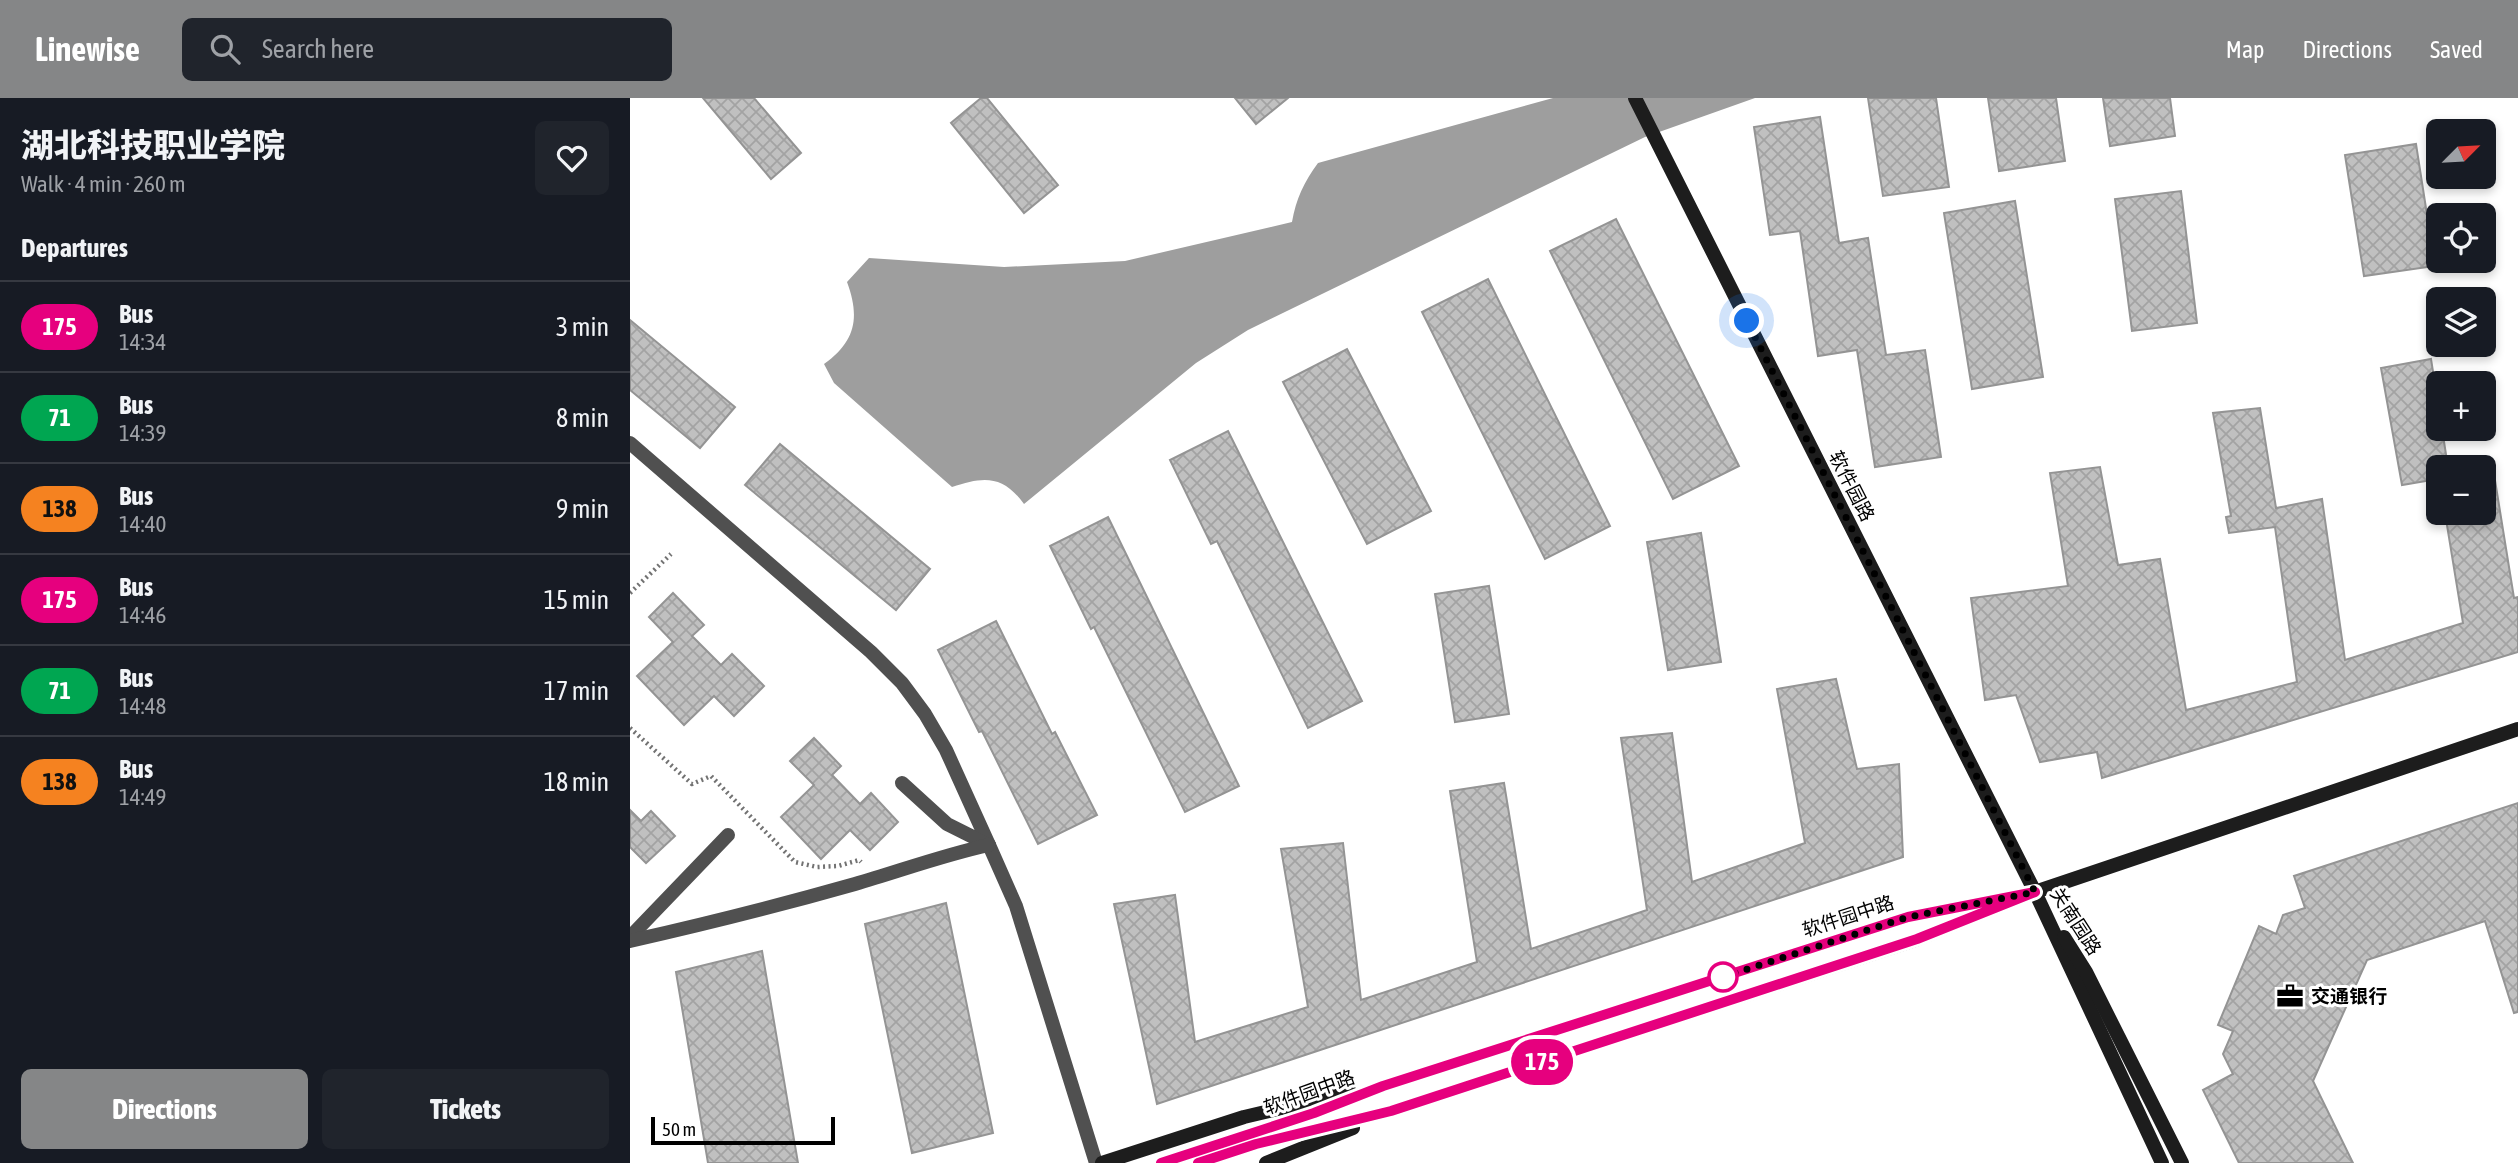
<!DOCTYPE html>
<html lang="en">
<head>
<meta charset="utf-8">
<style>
  :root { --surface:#171b24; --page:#20242c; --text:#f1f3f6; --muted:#9ea1a6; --line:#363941; --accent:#858687 }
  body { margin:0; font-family:"Asap Condensed","Noto Sans SC",sans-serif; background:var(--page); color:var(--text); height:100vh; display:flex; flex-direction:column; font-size:26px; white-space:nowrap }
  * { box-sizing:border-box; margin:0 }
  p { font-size:23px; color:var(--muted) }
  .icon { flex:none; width:38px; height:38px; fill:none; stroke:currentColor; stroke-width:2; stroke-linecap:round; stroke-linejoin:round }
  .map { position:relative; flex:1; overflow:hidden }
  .details { display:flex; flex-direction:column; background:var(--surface); width:630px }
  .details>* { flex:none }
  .badge { padding:0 14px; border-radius:23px; font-size:24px; line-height:46px }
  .needle { width:46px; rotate:66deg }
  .tools { position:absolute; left:1796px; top:21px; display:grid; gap:14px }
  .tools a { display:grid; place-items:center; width:70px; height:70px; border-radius:10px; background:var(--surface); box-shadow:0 4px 10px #0003; font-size:35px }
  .scale { position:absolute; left:21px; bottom:18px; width:184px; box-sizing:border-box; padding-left:7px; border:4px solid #000; border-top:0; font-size:19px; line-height:24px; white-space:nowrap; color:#000; -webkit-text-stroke:5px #fff; paint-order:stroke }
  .you { position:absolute; width:35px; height:35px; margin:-18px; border:5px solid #fff; border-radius:50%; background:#1a73e8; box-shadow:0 0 0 10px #1a73e833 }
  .map>.badge { position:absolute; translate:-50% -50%; box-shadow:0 0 0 4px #fff }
  h2 { padding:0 21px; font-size:26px; line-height:63px }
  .round { display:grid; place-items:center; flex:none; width:74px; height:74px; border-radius:10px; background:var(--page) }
  .head { display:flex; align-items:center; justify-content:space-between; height:119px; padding:0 21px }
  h1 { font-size:33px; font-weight:800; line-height:52px }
  .action { display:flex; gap:14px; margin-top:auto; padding:14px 21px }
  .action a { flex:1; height:80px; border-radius:10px; background:var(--accent); color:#fff; font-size:28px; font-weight:800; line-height:80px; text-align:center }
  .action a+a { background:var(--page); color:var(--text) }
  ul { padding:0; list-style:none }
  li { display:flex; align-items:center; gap:21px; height:91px; padding:0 21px; border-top:2px solid var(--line) }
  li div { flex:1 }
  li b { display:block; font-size:26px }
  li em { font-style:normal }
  li .badge { min-width:77px; font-weight:700; text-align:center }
  header { display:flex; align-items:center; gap:42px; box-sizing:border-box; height:98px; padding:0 35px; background:var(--accent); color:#fff }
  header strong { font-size:33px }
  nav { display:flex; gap:38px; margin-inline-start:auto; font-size:24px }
  .search { width:490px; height:63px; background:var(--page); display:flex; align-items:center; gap:18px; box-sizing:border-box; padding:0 24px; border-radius:10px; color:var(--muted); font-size:26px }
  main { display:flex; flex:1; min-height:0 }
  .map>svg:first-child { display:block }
</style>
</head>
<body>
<header>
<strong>Linewise</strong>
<div class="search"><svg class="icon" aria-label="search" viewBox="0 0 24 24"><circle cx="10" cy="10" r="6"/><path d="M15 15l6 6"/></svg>Search here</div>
<nav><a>Map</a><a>Directions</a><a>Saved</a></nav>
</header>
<main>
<section class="details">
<div class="head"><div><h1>湖北科技职业学院</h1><p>Walk · 4 min · 260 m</p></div><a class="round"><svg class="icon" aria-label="heart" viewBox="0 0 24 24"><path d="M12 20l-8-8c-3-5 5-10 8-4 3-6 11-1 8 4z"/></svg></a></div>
<h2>Departures</h2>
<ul>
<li><span class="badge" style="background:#e6007e;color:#fff">175</span><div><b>Bus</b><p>14:34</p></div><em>3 min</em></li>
<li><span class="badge" style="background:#00a651;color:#fff">71</span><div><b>Bus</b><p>14:39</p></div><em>8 min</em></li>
<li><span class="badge" style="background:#f58220;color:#111">138</span><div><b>Bus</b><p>14:40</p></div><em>9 min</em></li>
<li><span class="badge" style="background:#e6007e;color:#fff">175</span><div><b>Bus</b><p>14:46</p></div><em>15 min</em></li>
<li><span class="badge" style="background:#00a651;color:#fff">71</span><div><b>Bus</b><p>14:48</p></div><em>17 min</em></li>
<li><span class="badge" style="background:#f58220;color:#111">138</span><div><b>Bus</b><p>14:49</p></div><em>18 min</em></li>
</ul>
<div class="action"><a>Directions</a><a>Tickets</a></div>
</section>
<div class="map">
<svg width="1888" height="1065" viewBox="0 0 1888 1065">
  <defs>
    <pattern id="building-cross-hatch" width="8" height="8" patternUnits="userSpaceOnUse" patternTransform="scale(1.75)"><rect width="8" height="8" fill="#c0c0c0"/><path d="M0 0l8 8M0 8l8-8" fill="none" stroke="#a3a3a3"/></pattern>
  </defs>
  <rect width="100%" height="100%" fill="#fff"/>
  <!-- water -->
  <path fill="#9e9e9e" d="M923,0H1125L1015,39L618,232L566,265L394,406C373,377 354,378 322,389L204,285L194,266C226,243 230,219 217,184L239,160L374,169L495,163L662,124C666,101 674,84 688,65Z"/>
  <!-- building -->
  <g fill="url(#building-cross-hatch)" stroke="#949494" stroke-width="2">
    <path d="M73,0H124L171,55L141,81Z"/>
    <path d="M351,0H357L428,87L394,115L321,25Z"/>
    <path d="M605,0H658L626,26Z"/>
    <path d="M1238,0H1306L1319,89L1253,98Z"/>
    <path d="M1358,0H1426L1435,63L1369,73Z"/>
    <path d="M1473,0H1540L1545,38L1480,48Z"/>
    <path d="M1190,19L1209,145L1238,140L1256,257L1295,252L1311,359L1245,369L1227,252L1188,258L1170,133L1140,137L1124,29Z"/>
    <path d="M1786,46L1805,168L1734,178L1715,57Z"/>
    <path d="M1551,93L1567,225L1502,233L1485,101Z"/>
    <path d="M1385,103L1413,279L1342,291L1314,115Z"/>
    <path d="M986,121L1109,368L1043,401L920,153Z"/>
    <path d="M858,181L980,428L915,461L792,214Z"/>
    <path d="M0,222L105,309L70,350L0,292Z"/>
    <path d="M717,251L801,413L737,446L653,284Z"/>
    <path d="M1801,261L1808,305V331H1812L1818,369H1808V381L1772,387L1751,270Z"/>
    <path d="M1630,310L1646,410L1692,401L1715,562L1833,525L1815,415H1853V377L1864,376L1884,500L1888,499V554L1472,680L1467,654L1410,664L1386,597L1355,602L1341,500L1438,488L1420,375L1470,369L1488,467L1530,461L1556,612L1667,584L1645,429L1599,435L1596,419L1601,418L1583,315Z"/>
    <path d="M598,333L732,603L678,630L587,443L581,446L540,362Z"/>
    <path d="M150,346L300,471L266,512L115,387Z"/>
    <path d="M478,419L609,688L555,714L464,529L461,531L420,448Z"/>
    <path d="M1071,435L1091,564L1038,572L1017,444Z"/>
    <path d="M859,488L879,616L825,624L805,496Z"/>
    <path d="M43,495L74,527L62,538L91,567L102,556L134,588L104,618L84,598L54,627L7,578L43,544L19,519Z"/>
    <path d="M366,523L422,636L425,634L467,717L408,746L352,633L349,634L308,552Z"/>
    <path d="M1206,581L1227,671L1269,666L1273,759L527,1006L484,806L545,797L565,944L678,909L651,751L713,745L731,902L847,864L820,693L874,685L901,851L1017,812L991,640L1042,635L1062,784L1175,745L1147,591Z"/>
    <path d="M184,640L211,668L202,677L230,706L241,695L268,724L240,752L220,732L191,761L151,719L184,687L160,663Z"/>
    <path d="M1888,705V914L1884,915L1855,823L1737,862L1683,983L1723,1065H1609L1573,992L1603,976L1593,956L1603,933L1588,927L1629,828L1646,836L1653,817L1675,810L1664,778Z"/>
    <path d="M0,712L11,723L21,713L45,738L16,765L0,749Z"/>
    <path d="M316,805L363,1035L282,1055L235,826Z"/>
    <path d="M132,853L168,1065H78L46,874Z"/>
  </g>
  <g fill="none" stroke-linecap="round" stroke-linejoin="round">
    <!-- path -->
    <g stroke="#727272" stroke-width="4.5" stroke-dasharray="2 3.5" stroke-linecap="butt">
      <path d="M0,495L41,456"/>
      <path d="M0,630L62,686L81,678L165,764L187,769L208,768L229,762L231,764"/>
    </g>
    <!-- street -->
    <g stroke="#505050" stroke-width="14">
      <path d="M0,345L241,554L272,585L295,616L316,652L359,747L386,808L466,1065"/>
      <path d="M272,685L317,726L359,747"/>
      <path d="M0,839L98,737"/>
      <path d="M0,843C75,826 151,807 225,786C270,773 313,757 359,747"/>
    </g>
    <!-- secondary -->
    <g stroke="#1d1d1d" stroke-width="14">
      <path d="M1005,0L1405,794L1532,1065"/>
      <path d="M1434,839L1456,874L1552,1065"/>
      <path d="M472,1065L614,1019L720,994"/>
      <path d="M531,1065L684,1015L753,988L1278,819L1369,801"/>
      <path d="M568,1065L626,1046L761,1013L1288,841L1405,794L1888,631"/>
      <path d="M636,1065L723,1030"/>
    </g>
  </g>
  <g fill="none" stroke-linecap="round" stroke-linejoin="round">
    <defs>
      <path id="line" d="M531,1065L684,1015L753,988L1278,819L1405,794L1287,841L761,1013L626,1046L568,1065"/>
    </defs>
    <!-- line casing -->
    <use href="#line" stroke="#fff" stroke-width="16"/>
    <!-- line -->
    <use href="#line" stroke="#e6007e" stroke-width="10"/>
    <!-- walk -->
    <path stroke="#000" stroke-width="7" stroke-dasharray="0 12.6" d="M1093,879L1278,819L1405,794L1117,223"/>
  </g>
  <!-- icons -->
  <defs>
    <symbol id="office-bare" viewBox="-9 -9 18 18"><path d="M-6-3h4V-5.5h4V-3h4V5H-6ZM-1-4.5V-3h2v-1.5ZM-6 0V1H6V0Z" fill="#000" stroke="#fff" stroke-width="2.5" paint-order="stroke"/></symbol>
  </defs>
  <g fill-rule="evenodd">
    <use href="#office-bare" x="1641" y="879" width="38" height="38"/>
  </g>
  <!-- markers -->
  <circle fill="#fff" stroke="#e6007e" stroke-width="3.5" cx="1093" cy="879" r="14"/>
  <g text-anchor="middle" stroke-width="6" stroke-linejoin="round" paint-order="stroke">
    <!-- street labels -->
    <g font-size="19" fill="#000" stroke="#fff">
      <text transform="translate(1222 388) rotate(63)" y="7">软件园路</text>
      <text transform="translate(1218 818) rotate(-18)" y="7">软件园中路</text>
      <text transform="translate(1446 823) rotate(57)" y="7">关南园路</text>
      <text transform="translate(679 994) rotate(-20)" y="7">软件园中路</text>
    </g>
    <!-- poi labels -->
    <g font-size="19" font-weight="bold" fill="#000" stroke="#fff" text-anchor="start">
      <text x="1681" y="905">交通银行</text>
    </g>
  </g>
</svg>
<div class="tools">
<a><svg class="needle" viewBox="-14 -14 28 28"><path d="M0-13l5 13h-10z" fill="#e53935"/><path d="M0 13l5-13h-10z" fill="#9ea1a6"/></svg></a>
<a><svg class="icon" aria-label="locate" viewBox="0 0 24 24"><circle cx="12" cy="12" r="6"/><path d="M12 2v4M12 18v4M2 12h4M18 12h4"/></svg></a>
<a><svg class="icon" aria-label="layers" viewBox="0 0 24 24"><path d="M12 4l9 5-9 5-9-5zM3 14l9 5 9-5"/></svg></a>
<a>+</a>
<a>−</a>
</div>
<div class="scale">50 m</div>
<div class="you" style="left:1117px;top:223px"></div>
<b class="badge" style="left:912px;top:964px;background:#e6007e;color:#fff">175</b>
</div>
</main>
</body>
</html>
